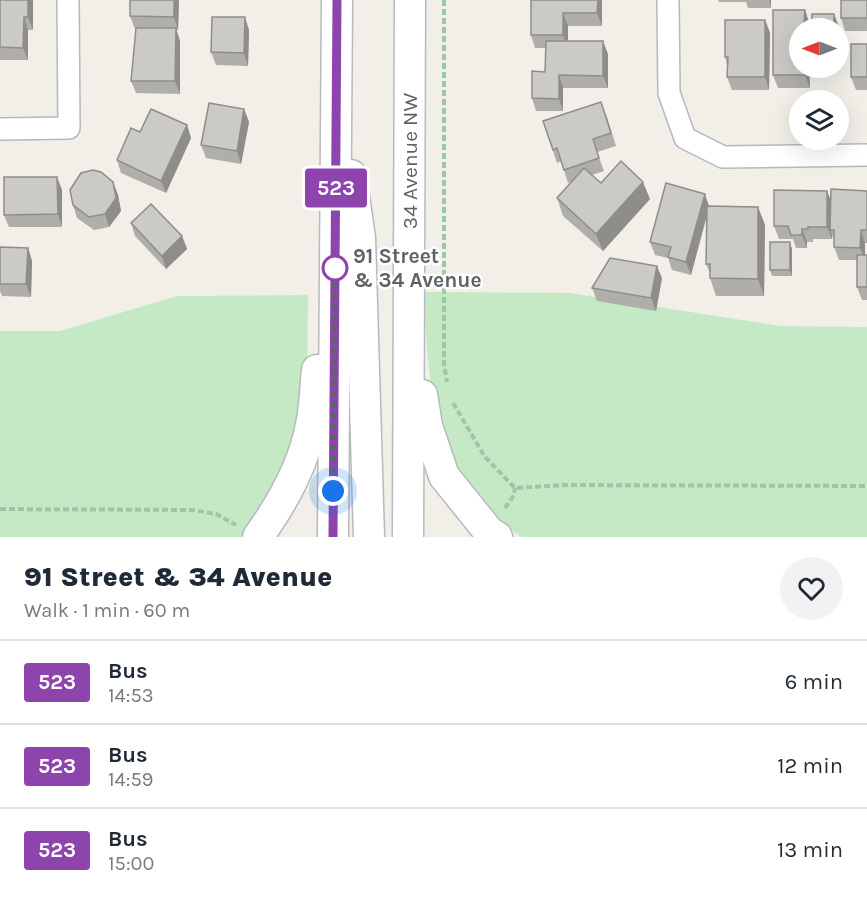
<!DOCTYPE html>
<html lang="en">
<head>
<meta charset="utf-8">
<style>
  :root { --surface:#fff; --page:#f2f2f3; --text:#1f2937; --muted:#747a83; --line:#e0e1e3 }
  body { margin:0; font-family:Karla,sans-serif; background:var(--page); color:var(--text); height:100vh; display:flex; flex-direction:column; font-size:22px; white-space:nowrap }
  * { box-sizing:border-box; margin:0 }
  p { font-size:20px; color:var(--muted) }
  .icon { flex:none; width:33px; height:33px; fill:none; stroke:currentColor; stroke-width:2; stroke-linecap:round; stroke-linejoin:round }
  .map { position:relative; height:537px; overflow:hidden }
  .side { display:flex; flex-direction:column; background:var(--surface); flex:1 }
  .side>* { flex:none }
  .badge { padding:0 12px; border-radius:4px; font-size:21px; line-height:39px }
  .needle { width:39px; rotate:270deg }
  .buttons { position:absolute; left:789px; top:18px; display:grid; gap:12px }
  .buttons a { display:grid; place-items:center; width:60px; height:60px; border-radius:50%; background:var(--surface); box-shadow:0 6px 24px #0002; font-size:30px }
  .you { position:absolute; width:30px; height:30px; margin:-15px; border:4px solid #fff; border-radius:50%; background:#1a73e8; box-shadow:0 0 0 9px #1a73e833 }
  .map>.badge { position:absolute; translate:-50% -50%; box-shadow:0 0 0 3px #fff }
  .round { display:grid; place-items:center; flex:none; width:63px; height:63px; border-radius:32px; background:var(--page) }
  .overview { display:flex; align-items:center; justify-content:space-between; height:102px; padding:0 24px }
  h1 { font-size:28px; font-weight:800; line-height:45px }
  ul { padding:0; list-style:none }
  li { display:flex; align-items:center; gap:18px; height:84px; padding:0 24px; border-top:2px solid var(--line) }
  li div { flex:1 }
  li b { display:block; font-size:22px }
  li em { font-style:normal }
  li .badge { min-width:66px; font-weight:700; text-align:center }
  .map>svg:first-child { display:block }
</style>
</head>
<body>
<div class="map">
<svg width="867" height="537" viewBox="0 0 867 537">
  <rect width="100%" height="100%" fill="#f1efe8"/>
  <!-- green -->
  <g fill="#c5e8c5">
    <path d="M425,292L569,293L780,326L867,327V537H522C437,484 425,384 425,292Z"/>
    <path d="M308,295L307,392L293,454L244,537H0V331H60L177,296Z"/>
  </g>
  <g fill="none" stroke-linecap="round" stroke-linejoin="round">
    <defs>
      <g id="minor">
        <path d="M668,0L669,93L685,138L723,157L867,155"/>
        <path d="M0,129L69,128L68,0"/>
      </g>
      <g id="secondary">
        <path d="M351,175L360,238L369,537"/>
        <path d="M422,395L427,426L444,476L489,532L497,537"/>
        <path d="M258,537C281,505 304,464 311,425C315,408 315,388 317,370"/>
        <path d="M333,537L337,0"/>
        <path d="M408,537L410,0"/>
      </g>
    </defs>
    <!-- minor casing -->
    <use href="#minor" stroke="#b5b8bc" stroke-width="24"/>
    <!-- secondary casing -->
    <use href="#secondary" stroke="#b6babf" stroke-width="33"/>
    <!-- path -->
    <g stroke="#9cc7a9" stroke-width="4" stroke-dasharray="6 3" stroke-linecap="butt">
      <path d="M444,0V364L447,382"/>
      <path d="M453,403L485,457L515,488L568,485L867,486"/>
      <path d="M505,508L514,495L515,488"/>
      <path d="M0,509L193,510L216,514L236,525"/>
    </g>
    <!-- minor -->
    <use href="#minor" stroke="#fff" stroke-width="21"/>
    <!-- secondary -->
    <use href="#secondary" stroke="#fff" stroke-width="30"/>
  </g>
  <!-- wall -->
  <g fill="#afaea9">
    <path d="M0,0H33V30H28V60H0Z"/>
    <path d="M130,0H179L178,30H176L180,41V94L136,93L131,81L136,29H135L130,16Z"/>
    <path d="M531,0H602V26H568V41L608,54V88H563V111H536L532,98L545,72L546,48H535L531,35Z"/>
    <path d="M718,0H771V8H748L746,2H719Z"/>
    <path d="M867,0V31H845L841,18Z"/>
    <path d="M773,10H805L809,22H812V14H834L839,27V58L838,28H800V68H809L810,88H778L773,75Z"/>
    <path d="M765,20L770,33L769,90H732L727,77V65L725,57Z"/>
    <path d="M249,30L248,66L216,65L211,52Z"/>
    <path d="M867,44V90H856L851,77Z"/>
    <path d="M244,109L249,122L241,164L206,158L201,145Z"/>
    <path d="M606,114L616,146L597,152L604,171L592,175L601,183L650,199L603,251L563,216L557,198L571,182L568,183L561,161L557,163L543,121Z"/>
    <path d="M187,125L191,138L166,193L121,173L117,160L140,132Z"/>
    <path d="M57,177L62,190V227H9L4,215Z"/>
    <path d="M113,182L118,195L121,211L109,227L94,230L77,218L73,205Z"/>
    <path d="M867,191V243H865V255H867V300H862L857,287V260H839L834,247V241L832,235V239H813V242H807V248H796L793,239H779L774,226L830,200Z"/>
    <path d="M709,206L758,207L765,225L764,296H716L710,278V273L706,264L707,216L691,275L672,270L668,258L655,255L650,242Z"/>
    <path d="M131,223L182,236L187,249L166,269L135,236Z"/>
    <path d="M0,247L28,248L32,261L31,297L2,296L0,291Z"/>
    <path d="M792,249V276H772L770,270Z"/>
    <path d="M662,278L656,311L597,301L592,288Z"/>
  </g>
  <!-- shaded-wall -->
  <g fill="#8f8d8a">
    <path d="M28,0H33V30L28,17Z"/>
    <path d="M174,0H179L178,30L174,17Z"/>
    <path d="M598,0H602V26L597,13Z"/>
    <path d="M769,0H771V8Z"/>
    <path d="M805,10L809,23L804,22Z"/>
    <path d="M563,13L568,26V48L563,35Z"/>
    <path d="M834,14L839,27V58L838,28H834Z"/>
    <path d="M24,17L28,30V60L23,48Z"/>
    <path d="M245,17L249,30L248,66L244,53Z"/>
    <path d="M765,20L770,33L769,90L765,77Z"/>
    <path d="M176,28L180,41V94L175,81Z"/>
    <path d="M603,41L608,54V88L603,76Z"/>
    <path d="M805,68H809L810,88L805,75Z"/>
    <path d="M559,75L563,88V111L559,99Z"/>
    <path d="M244,109L249,122L241,164L237,151Z"/>
    <path d="M187,125L191,138L166,193L161,181Z"/>
    <path d="M57,177L62,190V227L58,214Z"/>
    <path d="M113,182L118,195L121,211L109,227L105,214Z"/>
    <path d="M643,182L650,199L603,251L596,234Z"/>
    <path d="M827,191L832,203L830,230L832,235V239L827,227Z"/>
    <path d="M705,194L709,206L691,275L686,262Z"/>
    <path d="M758,207L765,225L764,296L758,279Z"/>
    <path d="M802,229L807,242V248L802,235Z"/>
    <path d="M861,230L865,243V260L860,248Z"/>
    <path d="M182,236L187,249L166,269L162,256Z"/>
    <path d="M790,242L792,249V276L790,270Z"/>
    <path d="M28,248L32,261L31,297L26,284Z"/>
    <path d="M657,266L662,278L656,311L651,298Z"/>
  </g>
  <!-- building -->
  <g fill="#cccac5" stroke="#8f8d8a" stroke-width="1.5">
    <path d="M0,0H28V17H24L23,48L0,47Z"/>
    <path d="M130,0H174V17L130,16Z"/>
    <path d="M531,0H598L597,13H563V35H531Z"/>
    <rect x="841" y="0" width="26" height="18"/>
    <path d="M773,10H805L804,22H812V14H834V28H800V68H805V75H773Z"/>
    <path d="M212,17H245L244,53L211,52Z"/>
    <path d="M725,20H765V77H727L728,57H725Z"/>
    <path d="M136,28H176L175,81H131Z"/>
    <path d="M546,41H603V76L559,75V99L532,98V71L545,72Z"/>
    <rect x="851" y="44" width="16" height="33"/>
    <path d="M601,102L611,133L593,139L599,158L564,170L557,148L553,150L543,121Z"/>
    <path d="M209,103L244,109L237,151L201,145Z"/>
    <path d="M151,109L187,125L161,181L117,160L131,128L140,132Z"/>
    <path d="M621,161L643,182L596,234L557,198L584,168L601,183Z"/>
    <path d="M93,170L101,172L113,182L116,198L105,214L89,217L73,205L70,190L81,173Z"/>
    <path d="M4,177H57L58,214L4,215Z"/>
    <path d="M666,183L705,194L686,262L668,257L671,247L650,242Z"/>
    <path d="M831,189L867,191V230H861L860,248L834,247V230H830Z"/>
    <path d="M774,190L827,191V227H808V229H802V235H791L788,226H774Z"/>
    <path d="M151,204L182,236L162,256L131,223Z"/>
    <path d="M707,206L758,207V279L710,278V264H706Z"/>
    <rect x="770" y="242" width="20" height="28"/>
    <path d="M0,247L28,248L26,284H0Z"/>
    <rect x="857" y="255" width="10" height="32"/>
    <path d="M610,258L657,266L651,298L592,288Z"/>
  </g>
  <g fill="none" stroke-linecap="round" stroke-linejoin="round">
    <defs>
      <path id="line" d="M333,537L337,0"/>
    </defs>
    <!-- line casing -->
    <use href="#line" stroke="#fff" stroke-width="14"/>
    <!-- line -->
    <use href="#line" stroke="#8e44ad" stroke-width="9"/>
    <!-- walk -->
    <path stroke="#5f6368" stroke-width="6" stroke-dasharray="0 10.8" d="M333,491L335,263V268"/>
  </g>
  <!-- markers -->
  <circle fill="#fff" stroke="#8e44ad" stroke-width="3" cx="335" cy="268" r="12"/>
  <g text-anchor="middle" stroke-width="5" stroke-linejoin="round" paint-order="stroke">
    <!-- street labels -->
    <g font-size="21" fill="#5f6368" stroke="#fff">
      <text transform="translate(410 161) rotate(-90)" y="7">34 Avenue NW</text>
    </g>
    <!-- stop labels -->
    <g font-size="21" font-weight="bold" fill="#5f6368" stroke="#fff" text-anchor="start">
      <text x="353" y="263">91 Street<tspan x="353" dy="24">&amp; 34 Avenue</tspan></text>
    </g>
  </g>
</svg>
<div class="buttons">
<a><svg class="needle" viewBox="-14 -14 28 28"><path d="M0-13l5 13h-10z" fill="#e53935"/><path d="M0 13l5-13h-10z" fill="#747a83"/></svg></a>
<a><svg class="icon" aria-label="layers" viewBox="0 0 24 24"><path d="M12 4l9 5-9 5-9-5zM3 14l9 5 9-5"/></svg></a>
</div>
<div class="you" style="left:333px;top:491px"></div>
<b class="badge" style="left:336px;top:188px;background:#8e44ad;color:#fff">523</b>
</div>
<section class="side">
<div class="overview"><div><h1>91 Street &amp; 34 Avenue</h1><p>Walk · 1 min · 60 m</p></div><a class="round"><svg class="icon" aria-label="heart" viewBox="0 0 24 24"><path d="M12 20l-8-8c-3-5 5-10 8-4 3-6 11-1 8 4z"/></svg></a></div>
<ul>
<li><span class="badge" style="background:#8e44ad;color:#fff">523</span><div><b>Bus</b><p>14:53</p></div><em>6 min</em></li>
<li><span class="badge" style="background:#8e44ad;color:#fff">523</span><div><b>Bus</b><p>14:59</p></div><em>12 min</em></li>
<li><span class="badge" style="background:#8e44ad;color:#fff">523</span><div><b>Bus</b><p>15:00</p></div><em>13 min</em></li>
</ul>
</section>
</body>
</html>
